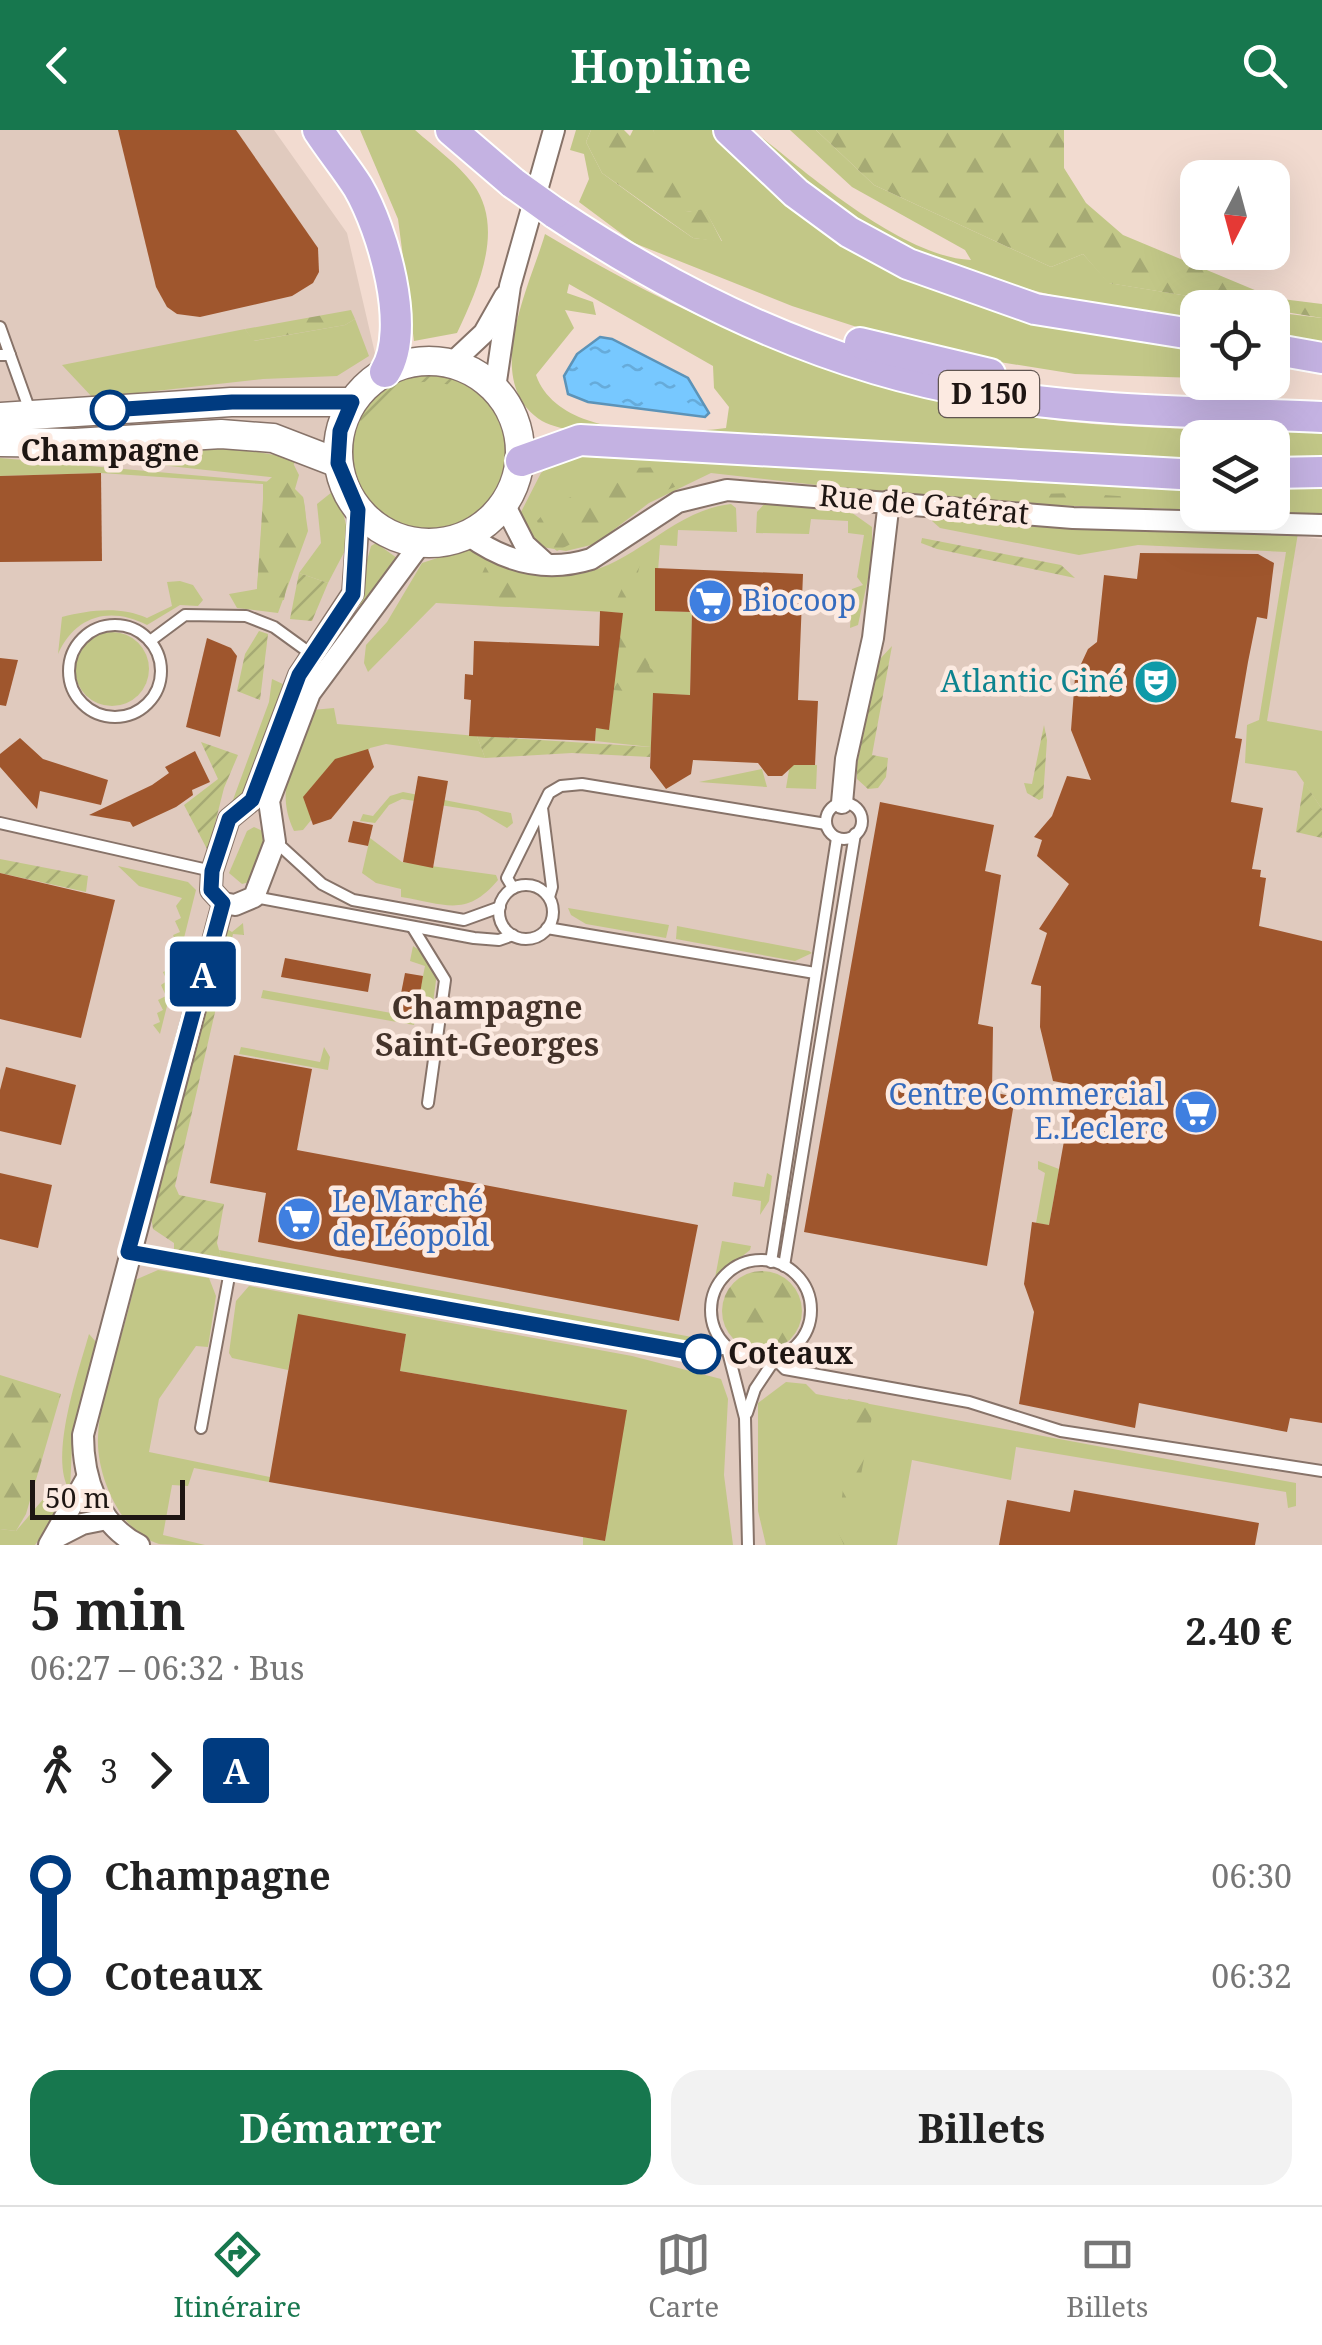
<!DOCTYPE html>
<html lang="fr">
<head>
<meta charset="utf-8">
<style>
  :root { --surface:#fff; --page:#f2f2f2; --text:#222; --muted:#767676; --line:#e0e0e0; --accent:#17774e }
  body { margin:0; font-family:"Noto Serif",serif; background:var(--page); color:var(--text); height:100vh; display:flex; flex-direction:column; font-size:38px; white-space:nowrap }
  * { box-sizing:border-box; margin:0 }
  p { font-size:32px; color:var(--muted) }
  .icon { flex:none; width:55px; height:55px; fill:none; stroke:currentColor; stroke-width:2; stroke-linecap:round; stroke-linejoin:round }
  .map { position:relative; height:1415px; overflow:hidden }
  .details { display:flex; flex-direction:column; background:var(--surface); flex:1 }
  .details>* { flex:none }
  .badge { padding:0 20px; border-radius:8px; font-size:35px; line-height:65px }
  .needle { width:65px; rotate:186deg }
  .controls { position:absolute; left:1180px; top:30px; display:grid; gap:20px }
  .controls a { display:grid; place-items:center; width:110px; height:110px; border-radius:20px; background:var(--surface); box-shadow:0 10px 40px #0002; font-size:50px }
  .scale { position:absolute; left:30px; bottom:25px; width:155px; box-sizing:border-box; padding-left:10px; border:5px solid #1e1613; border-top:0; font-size:28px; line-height:35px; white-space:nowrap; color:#1e1613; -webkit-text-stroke:8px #fceae1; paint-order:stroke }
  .map>.badge { position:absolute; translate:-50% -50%; box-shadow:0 0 0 5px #fff }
  .legs { display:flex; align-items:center; gap:15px; height:110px; padding:0 30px; font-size:32px }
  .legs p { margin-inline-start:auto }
  .overview { display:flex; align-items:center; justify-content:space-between; height:170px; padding:0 30px }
  h1 { font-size:55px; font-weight:700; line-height:75px }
  .action { display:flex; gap:20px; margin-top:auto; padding:20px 30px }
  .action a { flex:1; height:115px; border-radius:30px; background:var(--accent); color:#fff; font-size:40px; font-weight:700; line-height:115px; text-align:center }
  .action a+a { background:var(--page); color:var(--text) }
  ul { padding:0 30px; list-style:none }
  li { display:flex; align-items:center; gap:35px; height:100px; font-size:38px }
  li i { display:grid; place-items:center; width:15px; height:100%; margin:0 12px; background:currentColor }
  li i::after { content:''; width:25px; height:25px; margin:-12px; border:8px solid; border-radius:50%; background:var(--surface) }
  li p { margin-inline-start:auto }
  li:first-child i { background:linear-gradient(#0000 50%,currentColor 0) }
  li:last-child i { background:linear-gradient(currentColor 50%,#0000 0) }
  header { display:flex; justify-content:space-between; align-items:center; height:130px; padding:0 30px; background:var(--accent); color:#fff; font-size:45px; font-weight:700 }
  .menu { display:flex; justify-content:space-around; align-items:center; height:140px; border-top:2px solid var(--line); background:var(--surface); font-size:28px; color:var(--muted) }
  .menu a { display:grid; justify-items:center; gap:5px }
  .menu .selected { color:var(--accent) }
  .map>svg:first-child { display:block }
</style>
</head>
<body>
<header><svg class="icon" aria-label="back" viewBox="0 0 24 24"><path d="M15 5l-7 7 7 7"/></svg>Hopline<svg class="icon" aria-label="search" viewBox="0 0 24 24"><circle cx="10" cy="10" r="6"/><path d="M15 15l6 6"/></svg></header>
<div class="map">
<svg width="1322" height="1415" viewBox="0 0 1322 1415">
  <defs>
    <pattern id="forest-firs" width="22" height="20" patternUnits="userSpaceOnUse" patternTransform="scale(2.5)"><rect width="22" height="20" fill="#c2c787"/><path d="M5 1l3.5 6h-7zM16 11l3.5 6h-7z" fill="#a6aa74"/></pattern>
    <pattern id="garden-furrows" width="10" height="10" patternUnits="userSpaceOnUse" patternTransform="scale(2.5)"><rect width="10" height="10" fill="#c2c787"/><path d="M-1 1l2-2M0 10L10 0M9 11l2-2" fill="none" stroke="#a6aa74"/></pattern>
    <pattern id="water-ripples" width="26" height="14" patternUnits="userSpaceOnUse" patternTransform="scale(2.5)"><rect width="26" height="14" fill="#77c8ff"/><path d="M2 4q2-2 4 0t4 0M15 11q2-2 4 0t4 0" fill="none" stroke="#66abda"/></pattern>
  </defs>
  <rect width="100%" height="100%" fill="#f2dbd0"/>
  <!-- commercial -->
  <path fill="#e0cabe" d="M0,0H274L347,103L401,335H686L914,356L1322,409V1415H0Z"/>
  <!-- grass -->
  <g fill="#c2c787" fill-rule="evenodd">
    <path d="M360,0H415C434,17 458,34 473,54C506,99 477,160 457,203L414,211L398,89Z"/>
    <path d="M576,0H591L586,12L602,43L654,81L693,108L722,111L705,80L686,82L653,0H713L751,39L842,109L1197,214V248L1075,244L931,221L792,176L634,113L579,72L589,49L584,24L570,20Z"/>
    <path d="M790,0H816L874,55L1051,137L1083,124L1109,153L1255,177L1198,178L1197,195C1090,174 978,155 880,104C833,79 794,38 755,2C808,44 902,127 971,130L965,120L852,57Z"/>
    <path d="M545,104C704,200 885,274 1071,292C1154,300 1239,299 1322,303V335L1273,336L1272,308H1198L1197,337L579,302C568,299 552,297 542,291C480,252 530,156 545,104ZM569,154L713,236L714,258L729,277L726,298C669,305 558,308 536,245L574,198L565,180L596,185L593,172L567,163Z"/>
    <path d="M1272,182L1322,188V215L1273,208Z"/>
    <path d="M355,189L369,226L337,246L263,249L93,268L62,235L245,199L254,211L345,195Z"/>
    <circle cx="432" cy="322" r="79"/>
    <path d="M232,317L296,329L288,349L60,324Z"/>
    <path d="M580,322L868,342L1198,356L1197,380L957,371L711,343L649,373L595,414L566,421L542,417L523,397L521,382L541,343L554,331Z"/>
    <path d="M0,328L271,352L295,360L263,369V354L101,343L0,346Z"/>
    <path d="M1322,355V385L1261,383L1272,382L1273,356Z"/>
    <path d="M337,358L350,411L328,453L299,443L321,413L317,374Z"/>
    <path d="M303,367L308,401L278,483L237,478L229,464L257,459L263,379Z"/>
    <path d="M766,372L848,380L872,397V430L858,495L850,498L852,459L863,455L857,447L864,405L848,403V391L811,389L809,404L756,403L757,382Z"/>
    <path d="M731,374L736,378L737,402L678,400L677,416L660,415L655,481L692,482L690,565L653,564L651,617L595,611L596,598L609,599L622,483L436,473L368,542L364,533L366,515L387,492L422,433L468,418C482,419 490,429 502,435C523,444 548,446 570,445C630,441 671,380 731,374Z"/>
    <path d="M936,386L960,392L1298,403L1267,591L1322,601V679L1296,641L1245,633L1247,595L1259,590L1286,422L1138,415L1079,425L940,398L932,391Z"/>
    <path d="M376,413L397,428L367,479L355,473L371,416Z"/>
    <path d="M180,451L193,455L203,470L198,476L180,475L147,495C111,476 75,485 58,524L62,487C90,480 120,476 147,488L172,476L167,452Z"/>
    <circle cx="112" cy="539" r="37"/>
    <path d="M272,549L285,555L246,665L230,678L269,572Z"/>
    <path d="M334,578L337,594L477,606L485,628L386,614L370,618L303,700L294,701C273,658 296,621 312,580Z"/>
    <path d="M790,634L817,635L816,659L786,658Z"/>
    <path d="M762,639L767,657L699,652Z"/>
    <path d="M403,662L511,683L513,693L507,698L478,681L402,669L389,675L375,693L360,691L363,684L373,686L390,666Z"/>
    <path d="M254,697L267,703L253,751L242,754L229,743L247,701Z"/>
    <path d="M370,708L402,732L496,745L498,750C466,788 446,774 401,767V759L376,753L362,743Z"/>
    <path d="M118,736L188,752L196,760L160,904L153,895L160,892L157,883L163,880L158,870L166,866L161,855L167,851L163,842L170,839L166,830L174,826L170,817L177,814L173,805L180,802L175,791L181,788L176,776L182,768L139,756Z"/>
    <path d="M568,778L669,795L666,808L586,794L571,785Z"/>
    <path d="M677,796L809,821L812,823L795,831L676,809Z"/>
    <path d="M413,816L430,827L429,835L437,843L433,873L418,871L425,836L410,831Z"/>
    <path d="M263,860L397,884L416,887L414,895L261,868Z"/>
    <path d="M241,917L320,932L324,917L330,927L328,940L239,924Z"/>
    <path d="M1038,1031L1059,1039L1049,1095L1036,1093L1045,1043L1038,1039Z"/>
    <path d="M767,1043L772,1046L769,1071L760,1085L761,1071L732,1066L734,1052L764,1057Z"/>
    <path d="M722,1111L751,1116L750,1120L715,1148Z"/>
    <path d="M219,1120L692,1207L690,1212L221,1127Z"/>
    <path d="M158,1140L209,1148L216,1166L208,1217L196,1216L159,1269L149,1322L270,1347L269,1352L194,1338L188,1356L172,1355L163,1405L205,1415C191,1415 173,1415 159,1414C120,1403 96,1344 98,1307C100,1259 127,1199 135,1150Z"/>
    <path d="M249,1156L632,1226L721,1249L728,1269L724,1345L733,1415H583V1407L605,1411L626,1280L400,1241L406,1204L299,1185L288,1240L232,1228L229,1223L236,1171Z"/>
    <path d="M89,1204L96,1212L72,1315L70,1361C48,1328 79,1240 89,1204Z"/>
    <path d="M786,1252L806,1254L816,1264L1296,1353V1376L1288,1378L1286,1362L1016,1317L1011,1350L912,1330L897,1415H766L758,1381V1273Z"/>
    <path d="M51,1360L63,1376L35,1415H0V1399L16,1401Z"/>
  </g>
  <!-- forest -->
  <g fill="url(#forest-firs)">
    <path d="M591,0H624L630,6L633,0H653L685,56L686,82L705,79L722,112L693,108L602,43L586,12Z"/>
    <path d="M816,0H1064V38L1086,73L1123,105L1274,168L1322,174V188L1108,153L1083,124L1051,137L874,55Z"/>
    <path d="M351,180L355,189L345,195L253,211L245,199Z"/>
    <path d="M286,335H294L299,345L295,359L303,367C313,407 291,430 284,470L271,472L257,459L264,354Z"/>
    <path d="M659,337L694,344L692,350L640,371L616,391L557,421L545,411L537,391C562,363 592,361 625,350L633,338Z"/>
    <path d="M1074,363L1162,369L1160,376L1151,379L1051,375L1033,369L1039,364Z"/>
    <path d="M636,428L641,430L635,455L641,478L630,482L617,469Z"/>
    <path d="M485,437L519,451L530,462L525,477L489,476L478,453Z"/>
    <path d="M621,493L637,494L650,538L666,549L663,564L613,560Z"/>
    <circle cx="762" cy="1181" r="40"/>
    <path d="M0,1245L61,1264L26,1384L16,1401L0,1399Z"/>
    <path d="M848,1269L868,1273L873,1281L851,1398L844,1415L838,1402L848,1315L841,1284Z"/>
  </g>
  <!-- garden -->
  <g fill="url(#garden-furrows)">
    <path d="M437,243L470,252C451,260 442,250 423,252C399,254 375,273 371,296L367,297L360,290C378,259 401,245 437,243Z"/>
    <path d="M922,408L1061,435L1075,448L937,419L921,413Z"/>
    <path d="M299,443L328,453L312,491L290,489Z"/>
    <path d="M259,501L268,504L260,570L237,561L245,524Z"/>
    <path d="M892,516L872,625L888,628L886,647L878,658L868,659L857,649V634L879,530Z"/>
    <path d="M1044,595L1047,610L1043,668L1039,670L1027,663L1024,653L1032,654Z"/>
    <path d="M477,606L651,617L650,627L572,623L485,628Z"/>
    <path d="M201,612L238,625L224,658L208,721L184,675L218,649Z"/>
    <path d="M1304,652L1322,679V708L1296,702Z"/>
    <path d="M0,729L88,746L86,762L0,743Z"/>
    <path d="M243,793L244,805L233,804L175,1056L179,1065L224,1074L217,1113L221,1127L174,1119V1113L153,1099L151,1087L222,809L227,799L232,802Z"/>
  </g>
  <!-- water -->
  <path fill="url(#water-ripples)" stroke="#5c93b8" stroke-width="2.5" d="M600,207L612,209L688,248L709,283L705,287L588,272L568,264L564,246L577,224Z"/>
  <!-- building -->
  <g fill="#9f562d">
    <path d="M118,0H236L318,118L319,142L313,153L292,166L200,187L177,184L167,177L156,157Z"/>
    <path d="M101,343L102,431L0,432V346Z"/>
    <path d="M1140,423L1258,424L1274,433L1267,489L1257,487L1248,532L1235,608L1242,609L1231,672L1263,678L1252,739L1261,740L1260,747L1266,748L1259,796L1322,811V1293L1290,1288L1287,1302L1139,1273L1135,1298L1019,1274L1034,1182L1024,1154L1032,1092L1049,1095L1074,955L1053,951L1040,897L1041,856L1031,854L1047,803L1039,799L1069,754L1037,726L1042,710L1034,707L1052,686L1067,646L1091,650L1071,600L1075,547L1088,519L1097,512L1104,445L1137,449Z"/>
    <path d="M655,438L803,444L798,570L818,571L815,635H794L782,646H768L758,633L693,630L691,644L666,659L650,638L653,563L690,565L692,482L655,481Z"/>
    <path d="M600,481L623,483L609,600L596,598L595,611L469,606L471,570L464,569L465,544L473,545L474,511L599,516Z"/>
    <path d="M207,508L231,518L237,526L220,607L186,597Z"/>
    <path d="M0,528L18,530L6,576L0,575Z"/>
    <path d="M20,608L43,629L108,650L101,675L40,661L37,679L0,637V624Z"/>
    <path d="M368,619L374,637L331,689L313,695L303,667L335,629Z"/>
    <path d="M195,621L210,652L192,660L193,665L176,677L133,697L130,692L89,685L152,655L169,643L165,637Z"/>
    <path d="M418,646L448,651L433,738L403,732Z"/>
    <path d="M880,672L994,695L985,741L1001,745L978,894L993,897L992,962L1015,967L987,1136L804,1102Z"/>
    <path d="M353,691L373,695L368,716L348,712Z"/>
    <path d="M0,743L115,770L81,908L0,889Z"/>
    <path d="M285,828L371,844L368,862L281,847Z"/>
    <path d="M405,843L423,846L416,887L397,884Z"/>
    <path d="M234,925L312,939L297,1020L698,1095L679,1191L258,1112L266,1063L210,1053Z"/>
    <path d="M6,937L76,955L61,1015L0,1001V960Z"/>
    <path d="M0,1043L52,1055L38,1118L0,1109Z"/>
    <path d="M298,1184L406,1204L400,1241L627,1280L605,1411L269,1352Z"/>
    <path d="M1074,1360L1259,1393L1255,1415H999L1007,1370L1070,1382Z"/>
  </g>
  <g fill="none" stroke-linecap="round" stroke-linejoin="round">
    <defs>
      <g id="lane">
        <path d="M0,197L10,225"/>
        <path d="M0,225H10L30,281"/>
        <circle cx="115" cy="541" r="46"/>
        <path d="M150,511L185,485L246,486L274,497L314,526"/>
        <circle cx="844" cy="691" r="18"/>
        <path d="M542,678L552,757L549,767"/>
        <path d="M0,693L212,741"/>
        <path d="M276,712L322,754L353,770L464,790L500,777"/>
        <circle cx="526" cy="782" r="27"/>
        <path d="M513,758L507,748L549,663L561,656L582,654L826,694"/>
        <path d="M254,767L474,808L499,810L513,805"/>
        <path d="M413,798L445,850L428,973"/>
        <path d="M547,798L815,843"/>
        <path d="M128,1123L701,1224L727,1218L745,1288L748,1415"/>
        <circle cx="761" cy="1180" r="50"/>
        <path d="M771,1132L837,708"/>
        <path d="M784,1136L855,704"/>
        <path d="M747,1283L755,1259L775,1229L785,1239L969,1272L1061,1301L1322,1341"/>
        <path d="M201,1298L230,1141"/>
      </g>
      <g id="street">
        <path d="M452,233L484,203L505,166"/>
        <path d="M495,258L510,156L554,0"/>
        <path d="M504,374L525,415L546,434"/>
        <path d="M359,380L353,463L299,545L252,670L229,689L212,741L211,760L223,773L235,775L254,767L275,712L269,671L310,563L421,413"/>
        <path d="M468,405C505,432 546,443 591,429L678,372L727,360L1073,388L1322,395"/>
        <path d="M842,673L846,629L873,508L889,371"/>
        <path d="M53,1409L82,1394L107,1389"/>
        <path d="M49,1415L87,1348"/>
        <path d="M139,1415C98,1395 83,1348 83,1305L223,773"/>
      </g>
      <g id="secondary">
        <circle cx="429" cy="322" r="91"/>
        <path d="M0,287L231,272H352"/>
        <path d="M0,312L75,313L221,304L273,308L338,333"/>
      </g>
      <g id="primary">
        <path d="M318,0C331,20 346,38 358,57C383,100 412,199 385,242"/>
        <path d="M451,0L513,53"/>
        <path d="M729,0L796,63L849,102L908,134L1035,179L1198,205"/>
        <path d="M555,83C684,169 825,237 980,263C1092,282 1208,282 1322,287"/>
        <path d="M860,213L990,244"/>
        <path d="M1272,219L1322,228"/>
        <path d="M521,331L580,310L1198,345"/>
        <path d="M1272,343L1322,342"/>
      </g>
    </defs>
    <!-- lane casing -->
    <use href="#lane" stroke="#877369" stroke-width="14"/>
    <!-- street casing -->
    <use href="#street" stroke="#877369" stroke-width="24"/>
    <!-- secondary casing -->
    <use href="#secondary" stroke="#877369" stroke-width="31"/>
    <!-- primary casing -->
    <use href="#primary" stroke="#fff" stroke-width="34"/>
    <!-- lane -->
    <use href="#lane" stroke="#fff" stroke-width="10"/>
    <!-- street -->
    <use href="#street" stroke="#fff" stroke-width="20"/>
    <!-- secondary -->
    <use href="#secondary" stroke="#fff" stroke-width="28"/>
    <!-- primary -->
    <use href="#primary" stroke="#c4b2e2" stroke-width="30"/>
    <defs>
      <path id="primary-bridge" d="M513,53L555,83"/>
    </defs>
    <!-- primary-bridge casing -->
    <use href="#primary-bridge" stroke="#fff" stroke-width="34" stroke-linecap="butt"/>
    <!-- primary-bridge -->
    <use href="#primary-bridge" stroke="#c4b2e2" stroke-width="30"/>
  </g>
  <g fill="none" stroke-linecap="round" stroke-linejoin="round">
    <defs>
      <path id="line-1" d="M110,280L232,272H352L340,301L338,333L358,380L353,464L299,545L252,670L229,689L212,741L211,760L223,773L128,1122L701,1224"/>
    </defs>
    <!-- line-1 casing -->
    <use href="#line-1" stroke="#fff" stroke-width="22"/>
    <!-- line-1 -->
    <use href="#line-1" stroke="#003b80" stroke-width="15"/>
  </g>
  <!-- icons -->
  <defs>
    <symbol id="supermarket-disc" viewBox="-11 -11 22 22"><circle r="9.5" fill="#3f7fe0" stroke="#fceae1"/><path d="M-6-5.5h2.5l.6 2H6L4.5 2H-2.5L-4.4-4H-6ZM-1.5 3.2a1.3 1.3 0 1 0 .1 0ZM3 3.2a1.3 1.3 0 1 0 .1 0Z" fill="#fff"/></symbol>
    <symbol id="theatre-disc" viewBox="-11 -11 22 22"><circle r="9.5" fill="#0f9aa8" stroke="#fceae1"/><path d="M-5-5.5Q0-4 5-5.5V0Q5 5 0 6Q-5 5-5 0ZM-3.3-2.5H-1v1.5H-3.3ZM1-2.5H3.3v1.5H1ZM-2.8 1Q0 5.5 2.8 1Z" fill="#fff"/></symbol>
  </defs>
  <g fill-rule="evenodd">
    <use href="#supermarket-disc" x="685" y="446" width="50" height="50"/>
    <use href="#theatre-disc" x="1131" y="527" width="50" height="50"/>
    <use href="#supermarket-disc" x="1171" y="957" width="50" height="50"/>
    <use href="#supermarket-disc" x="274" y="1064" width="50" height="50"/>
  </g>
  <!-- markers -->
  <g fill="#fff" stroke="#003b80" stroke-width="5">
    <circle cx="110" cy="280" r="18"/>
    <circle cx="701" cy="1224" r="18"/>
  </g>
  <g text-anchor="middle" stroke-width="9" stroke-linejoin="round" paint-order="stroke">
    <!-- shield labels -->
    <rect fill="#fceae1" stroke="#615651" stroke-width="2.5" x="939" y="241" width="100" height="46" rx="8"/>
    <g font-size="28" font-weight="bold" fill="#1e1613">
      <text x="989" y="274">D 150</text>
    </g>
    <!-- stop labels -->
    <g font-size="30" font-weight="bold" fill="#1e1613" stroke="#fceae1">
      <text x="110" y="331">Champagne</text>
      <text x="728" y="1234" text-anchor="start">Coteaux</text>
    </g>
    <!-- street labels -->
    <g font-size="30" fill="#1e1613" stroke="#fceae1">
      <text transform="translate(924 375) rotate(5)" y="10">Rue de Gatérat</text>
    </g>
    <!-- shop labels -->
    <g font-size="30" fill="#366cbe" stroke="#fceae1" text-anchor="start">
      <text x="742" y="481">Biocoop</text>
      <text x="1164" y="975" text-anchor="end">Centre Commercial<tspan x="1164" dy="34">E.Leclerc</tspan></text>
      <text x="332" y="1082">Le Marché<tspan x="332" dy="34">de Léopold</tspan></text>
    </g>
    <!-- culture labels -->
    <g font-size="30" fill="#0d838f" stroke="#fceae1" text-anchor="end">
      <text x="1124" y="562">Atlantic Ciné</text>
    </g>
    <!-- neighbourhood labels -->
    <g font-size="32" font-weight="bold" fill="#44332a" stroke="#fceae1">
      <text x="487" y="889">Champagne<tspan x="487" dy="37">Saint-Georges</tspan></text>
    </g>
  </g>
</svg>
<div class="controls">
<a><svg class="needle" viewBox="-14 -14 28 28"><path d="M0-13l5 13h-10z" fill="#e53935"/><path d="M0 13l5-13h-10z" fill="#767676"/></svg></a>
<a><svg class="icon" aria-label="locate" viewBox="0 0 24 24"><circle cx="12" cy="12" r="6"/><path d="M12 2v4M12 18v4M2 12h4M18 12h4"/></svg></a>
<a><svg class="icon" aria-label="layers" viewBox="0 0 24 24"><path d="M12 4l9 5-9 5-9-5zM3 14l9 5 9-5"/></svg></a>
</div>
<div class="scale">50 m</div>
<b class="badge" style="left:203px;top:844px;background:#003b80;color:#fff">A</b>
</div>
<section class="details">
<div class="overview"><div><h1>5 min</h1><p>06:27 – 06:32 · Bus</p></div><b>2.40 €</b></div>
<div class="legs"><svg class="icon" aria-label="walk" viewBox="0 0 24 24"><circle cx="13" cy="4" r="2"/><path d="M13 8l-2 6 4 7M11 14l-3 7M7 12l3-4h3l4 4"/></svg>3<svg class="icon" aria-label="forward" viewBox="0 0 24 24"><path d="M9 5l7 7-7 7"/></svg><b class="badge" style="background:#003b80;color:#fff">A</b></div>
<ul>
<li><i style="color:#003b80"></i><b>Champagne</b><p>06:30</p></li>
<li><i style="color:#003b80"></i><b>Coteaux</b><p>06:32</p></li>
</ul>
<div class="action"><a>Démarrer</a><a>Billets</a></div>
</section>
<nav class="menu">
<a class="selected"><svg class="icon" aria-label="directions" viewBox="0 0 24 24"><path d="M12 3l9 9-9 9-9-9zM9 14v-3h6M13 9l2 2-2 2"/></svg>Itinéraire</a>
<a><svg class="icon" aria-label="map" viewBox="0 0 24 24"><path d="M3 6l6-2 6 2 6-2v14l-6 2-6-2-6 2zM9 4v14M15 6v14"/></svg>Carte</a>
<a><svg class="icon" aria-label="tickets" viewBox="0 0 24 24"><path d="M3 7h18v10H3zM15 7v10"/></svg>Billets</a>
</nav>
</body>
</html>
